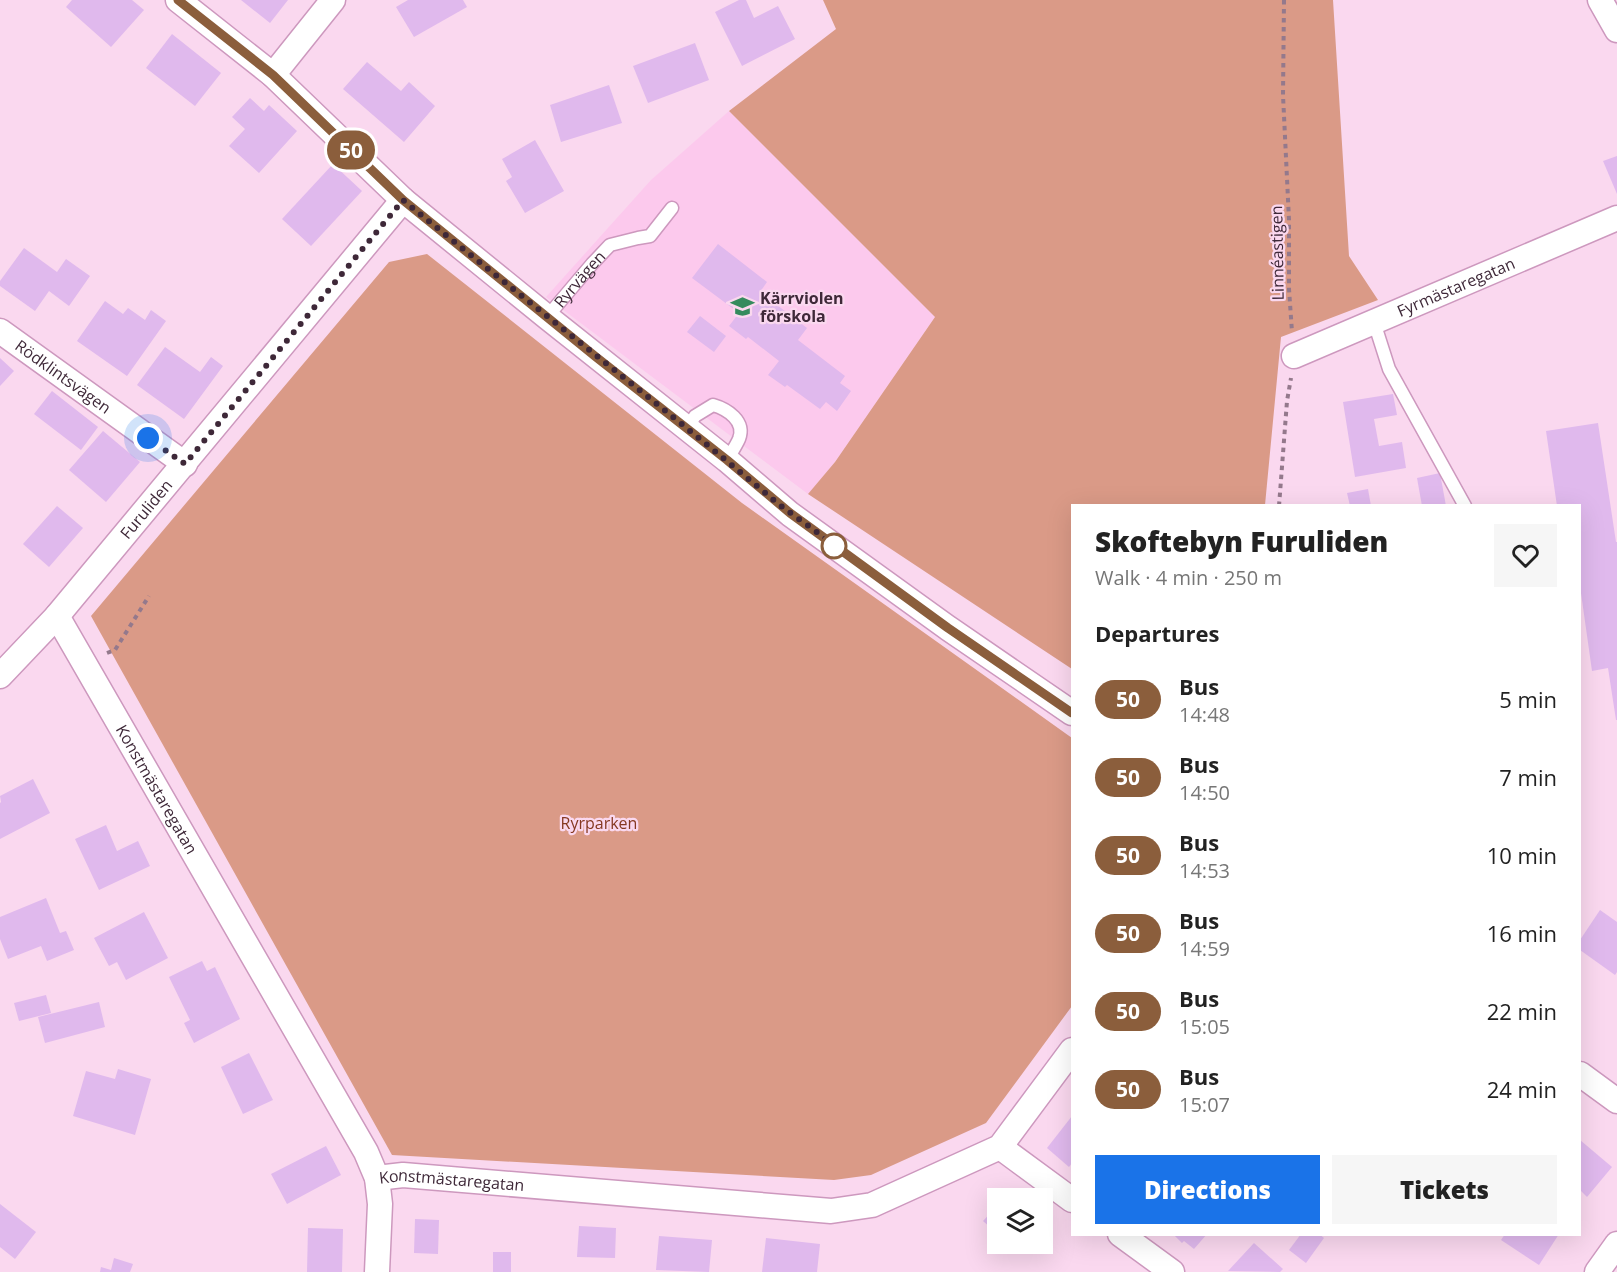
<!DOCTYPE html>
<html lang="en">
<head>
<meta charset="utf-8">
<style>
  :root { --surface:#fff; --page:#f6f6f6; --text:#222; --muted:#767676; --accent:#1a73e8 }
  body { margin:0; font-family:"Open Sans",sans-serif; background:var(--page); color:var(--text); height:100vh; display:flex; flex-direction:column; font-size:22px; white-space:nowrap }
  * { box-sizing:border-box; margin:0 }
  p { font-size:20px; color:var(--muted) }
  .icon { flex:none; width:33px; height:33px; fill:none; stroke:currentColor; stroke-width:2; stroke-linecap:round; stroke-linejoin:round }
  .map { position:relative; flex:1; overflow:hidden }
  .panel { position:absolute; left:1071px; top:504px; width:510px; height:732px; display:flex; flex-direction:column; background:var(--surface); border-radius:0px; box-shadow:0 6px 24px #0002 }
  .panel>* { flex:none }
  .badge { padding:0 12px; border-radius:20px; font-size:21px; line-height:39px }
  .buttons { position:absolute; left:987px; top:1188px; display:grid; gap:12px }
  .buttons a { display:grid; place-items:center; width:66px; height:66px; border-radius:0px; background:var(--surface); box-shadow:0 6px 24px #0002; font-size:30px }
  .you { position:absolute; width:30px; height:30px; margin:-15px; border:4px solid #fff; border-radius:50%; background:#1a73e8; box-shadow:0 0 0 9px #1a73e833 }
  .map>.badge { position:absolute; translate:-50% -50%; box-shadow:0 0 0 3px #fff }
  h2 { padding:0 24px; font-size:22px; line-height:54px }
  .round { display:grid; place-items:center; flex:none; width:63px; height:63px; border-radius:0px; background:var(--page) }
  .headline { display:flex; align-items:center; justify-content:space-between; height:102px; padding:0 24px }
  h1 { font-size:28px; font-weight:800; line-height:45px }
  .button { display:flex; gap:12px; margin-top:auto; padding:12px 24px }
  .button a { flex:1; height:69px; border-radius:0px; background:var(--accent); color:#fff; font-size:24px; font-weight:800; line-height:69px; text-align:center }
  .button a+a { background:var(--page); color:var(--text) }
  ul { padding:0; list-style:none }
  li { display:flex; align-items:center; gap:18px; height:78px; padding:0 24px }
  li div { flex:1 }
  li b { display:block; font-size:22px }
  li em { font-style:normal }
  li .badge { min-width:66px; font-weight:700; text-align:center }
  .map>svg:first-child { display:block }
</style>
</head>
<body>
<div class="map">
<svg width="1617" height="1272" viewBox="0 0 1617 1272">
  <rect width="100%" height="100%" fill="#fad8ef"/>
  <!-- built -->
  <path fill="#fcc9ed" d="M729,111L935,317L835,462L808,494L546,297L651,180Z"/>
  <!-- forest -->
  <g fill="#da9a87">
    <path d="M823,0H1333L1349,256L1378,300L1281,337L1265,505L1072,506V669L808,494L835,462L935,317L729,111L836,29Z"/>
    <path d="M427,254L742,503L1072,738V1006L986,1123L871,1175L834,1180L392,1155L91,616L389,262Z"/>
  </g>
  <!-- building -->
  <g fill="#e0b9ed">
    <path d="M72,0H132L144,10L111,47L66,7Z"/>
    <path d="M241,0H288L270,23Z"/>
    <path d="M408,0H463L467,7L414,37L396,7Z"/>
    <path d="M739,0H746L754,18L778,6L795,39L742,66L715,12Z"/>
    <path d="M172,34L221,73L195,106L146,68Z"/>
    <path d="M695,43L709,80L648,103L633,66Z"/>
    <path d="M367,62L401,91L409,82L435,106L404,142L343,89Z"/>
    <path d="M609,85L622,123L561,142L550,105Z"/>
    <path d="M250,98L264,111L269,105L297,131L259,173L229,146L245,129L232,117Z"/>
    <path d="M535,140L564,191L525,213L506,181L512,177L502,159Z"/>
    <path d="M1617,156V194L1603,161Z"/>
    <path d="M333,164L362,191L311,246L282,219Z"/>
    <path d="M718,244L767,282L760,292L807,328L798,340L845,376L840,383L851,391L837,411L826,402L820,409L787,385L785,387L768,375L779,361L748,337L746,339L729,326L739,313L692,278Z"/>
    <path d="M24,248L57,272L66,259L90,276L69,306L49,291L35,311L0,286V281Z"/>
    <path d="M105,301L123,314L128,308L145,320L151,310L166,321L127,376L77,341Z"/>
    <path d="M700,316L726,336L714,352L687,332Z"/>
    <path d="M165,347L200,372L211,357L223,366L184,419L137,385Z"/>
    <path d="M0,358L14,371L0,386Z"/>
    <path d="M52,391L98,427L81,450L34,414Z"/>
    <path d="M1393,394L1397,415L1374,419L1379,446L1402,442L1406,468L1355,477L1343,402Z"/>
    <path d="M1598,423L1616,542H1617V720H1616L1608,668L1592,671L1580,586V506H1557L1546,431Z"/>
    <path d="M103,431L140,462L106,502L69,470Z"/>
    <path d="M1440,473L1446,506H1422L1417,478Z"/>
    <path d="M1368,489L1371,506H1350L1347,493Z"/>
    <path d="M57,506L83,528L49,567L23,544Z"/>
    <path d="M33,779L50,813L0,839V803L1,802L0,796Z"/>
    <path d="M106,825L117,851L138,841L150,866L99,890L75,839Z"/>
    <path d="M46,898L60,933L66,931L74,950L47,961L41,946L8,959L0,939V917Z"/>
    <path d="M1600,910L1617,922V972L1615,975L1580,950V940Z"/>
    <path d="M144,912L168,958L126,980L117,962L109,966L94,938Z"/>
    <path d="M202,961L207,971L215,967L240,1019L194,1043L184,1023L190,1020L169,977Z"/>
    <path d="M46,995L51,1013L19,1021L14,1003Z"/>
    <path d="M99,1002L105,1027L45,1043L38,1017Z"/>
    <path d="M249,1053L273,1100L243,1114L221,1067Z"/>
    <path d="M118,1069L151,1079L135,1135L73,1116L86,1071L115,1079Z"/>
    <path d="M1072,1116V1163L1069,1167L1047,1148Z"/>
    <path d="M1580,1140L1612,1167L1587,1197L1580,1190Z"/>
    <path d="M326,1146L341,1175L287,1204L271,1174Z"/>
    <path d="M0,1204L36,1232L15,1259L0,1247Z"/>
    <path d="M998,1205V1234L983,1221Z"/>
    <path d="M415,1219L439,1220L438,1254L414,1253Z"/>
    <path d="M579,1226L616,1228L615,1258L577,1257Z"/>
    <path d="M308,1228L343,1229L342,1272H307Z"/>
    <path d="M1173,1234H1207L1194,1249L1184,1241L1182,1243Z"/>
    <path d="M1301,1234H1319L1324,1238L1306,1263L1289,1250Z"/>
    <path d="M1505,1234H1559L1539,1265L1501,1240Z"/>
    <path d="M659,1236L712,1240L709,1272L656,1270Z"/>
    <path d="M766,1238L820,1244L817,1272H762Z"/>
    <path d="M1254,1243L1283,1269L1280,1272L1228,1271Z"/>
    <rect x="493" y="1252" width="18" height="20"/>
    <path d="M114,1258L133,1264L130,1272H100L101,1267L111,1270Z"/>
  </g>
  <g fill="none" stroke-linecap="round" stroke-linejoin="round">
    <defs>
      <g id="lane">
        <path id="s1" d="M547,317L592,264L610,245L638,238L650,236L672,208"/>
        <path d="M1374,322L1389,369L1465,506"/>
        <path d="M687,428L695,416L713,405C727,409 746,421 739,439C736,446 731,453 727,460"/>
      </g>
      <g id="street">
        <path d="M178,0L273,75L403,200L547,317L727,460L790,514L948,628L1072,713"/>
        <path d="M1600,0L1617,30"/>
        <path d="M273,75L333,0"/>
        <path id="s2" d="M0,331L185,464"/>
        <path id="s3" d="M1294,356L1617,218"/>
        <path id="s4" d="M57,616L366,1152L377,1178L380,1204L377,1272"/>
        <path id="s5" d="M0,676L57,616L403,200"/>
        <path d="M1580,1074L1617,1101"/>
        <path d="M1000,1147L1072,1200"/>
        <path id="s6" d="M377,1178L403,1175L831,1211L872,1205L1000,1147L1072,1050"/>
        <path d="M1120,1234L1172,1272"/>
        <path d="M1597,1272L1617,1244"/>
      </g>
    </defs>
    <!-- lane casing -->
    <use href="#lane" stroke="#cd98be" stroke-width="15"/>
    <!-- street casing -->
    <use href="#street" stroke="#cd98be" stroke-width="27"/>
    <!-- path -->
    <g stroke="#94798c" stroke-width="4" stroke-dasharray="4.5 4.5" stroke-linecap="butt">
      <path d="M1284,0L1283,95L1289,220V289L1292,332"/>
      <path d="M1279,506L1287,401L1291,378"/>
      <path d="M107,653L115,650L149,596"/>
    </g>
    <!-- lane -->
    <use href="#lane" stroke="#fff" stroke-width="12"/>
    <!-- street -->
    <use href="#street" stroke="#fff" stroke-width="24"/>
  </g>
  <g fill="none" stroke-linecap="round" stroke-linejoin="round">
    <defs>
      <path id="line" d="M178,0L273,75L403,200L596,357L727,460L790,513L948,628L1072,713"/>
    </defs>
    <!-- line casing -->
    <use href="#line" stroke="#fff" stroke-width="14"/>
    <!-- line -->
    <use href="#line" stroke="#8b5e3c" stroke-width="9"/>
    <!-- walk -->
    <path stroke="#3e2838" stroke-width="6" stroke-dasharray="0 10.8" d="M148,438L185,464L403,200C527,302 654,399 776,502C795,517 817,531 834,546"/>
  </g>
  <!-- icons -->
  <defs>
    <symbol id="school-bare" viewBox="-9 -9 18 18"><path d="M0-5L7-2L0 1L-7-2ZM-4 1L0 2.5L4 1V4Q0 6-4 4Z" fill="#358b5e" stroke="#fad8ef" stroke-width="2.5" paint-order="stroke"/></symbol>
  </defs>
  <g fill-rule="evenodd">
    <use href="#school-bare" x="726" y="290" width="33" height="33"/>
  </g>
  <!-- markers -->
  <circle fill="#fff" stroke="#8b5e3c" stroke-width="3" cx="834" cy="546" r="12"/>
  <g text-anchor="middle" stroke-width="4.5" stroke-linejoin="round" paint-order="stroke">
    <!-- street labels -->
    <g font-size="16" fill="#3e2838" stroke="#fad8ef">
      <text transform="translate(1277 253) rotate(-91)" y="6">Linnéastigen</text>
      <text dy="6" stroke="none"><textPath href="#s1" startOffset="50">Ryrvägen</textPath></text>
      <text dy="6" stroke="none"><textPath href="#s3" startOffset="176">Fyrmästaregatan</textPath></text>
      <text dy="6" stroke="none"><textPath href="#s2" startOffset="78">Rödklintsvägen</textPath></text>
      <text dy="6" stroke="none"><textPath href="#s5" startOffset="222">Furuliden</textPath></text>
      <text dy="6" stroke="none"><textPath href="#s4" startOffset="200">Konstmästaregatan</textPath></text>
      <text dy="6" stroke="none"><textPath href="#s6" startOffset="75">Konstmästaregatan</textPath></text>
    </g>
    <!-- poi labels -->
    <g font-size="16" font-weight="bold" fill="#3e2838" stroke="#fad8ef" text-anchor="start">
      <text x="760" y="304">Kärrviolen<tspan x="760" dy="18">förskola</tspan></text>
    </g>
    <!-- park labels -->
    <g font-size="16" fill="#853821" stroke="#fad8ef">
      <text x="599" y="829">Ryrparken</text>
    </g>
  </g>
</svg>
<div class="buttons">
<a><svg class="icon" aria-label="layers" viewBox="0 0 24 24"><path d="M12 4l9 5-9 5-9-5zM3 14l9 5 9-5"/></svg></a>
</div>
<div class="you" style="left:148px;top:438px"></div>
<b class="badge" style="left:351px;top:150px;background:#8b5e3c;color:#fff">50</b>
<section class="panel">
<div class="headline"><div><h1>Skoftebyn Furuliden</h1><p>Walk · 4 min · 250 m</p></div><a class="round"><svg class="icon" aria-label="heart" viewBox="0 0 24 24"><path d="M12 20l-8-8c-3-5 5-10 8-4 3-6 11-1 8 4z"/></svg></a></div>
<h2>Departures</h2>
<ul>
<li><span class="badge" style="background:#8b5e3c;color:#fff">50</span><div><b>Bus</b><p>14:48</p></div><em>5 min</em></li>
<li><span class="badge" style="background:#8b5e3c;color:#fff">50</span><div><b>Bus</b><p>14:50</p></div><em>7 min</em></li>
<li><span class="badge" style="background:#8b5e3c;color:#fff">50</span><div><b>Bus</b><p>14:53</p></div><em>10 min</em></li>
<li><span class="badge" style="background:#8b5e3c;color:#fff">50</span><div><b>Bus</b><p>14:59</p></div><em>16 min</em></li>
<li><span class="badge" style="background:#8b5e3c;color:#fff">50</span><div><b>Bus</b><p>15:05</p></div><em>22 min</em></li>
<li><span class="badge" style="background:#8b5e3c;color:#fff">50</span><div><b>Bus</b><p>15:07</p></div><em>24 min</em></li>
</ul>
<div class="button"><a>Directions</a><a>Tickets</a></div>
</section>
</div>
</body>
</html>
